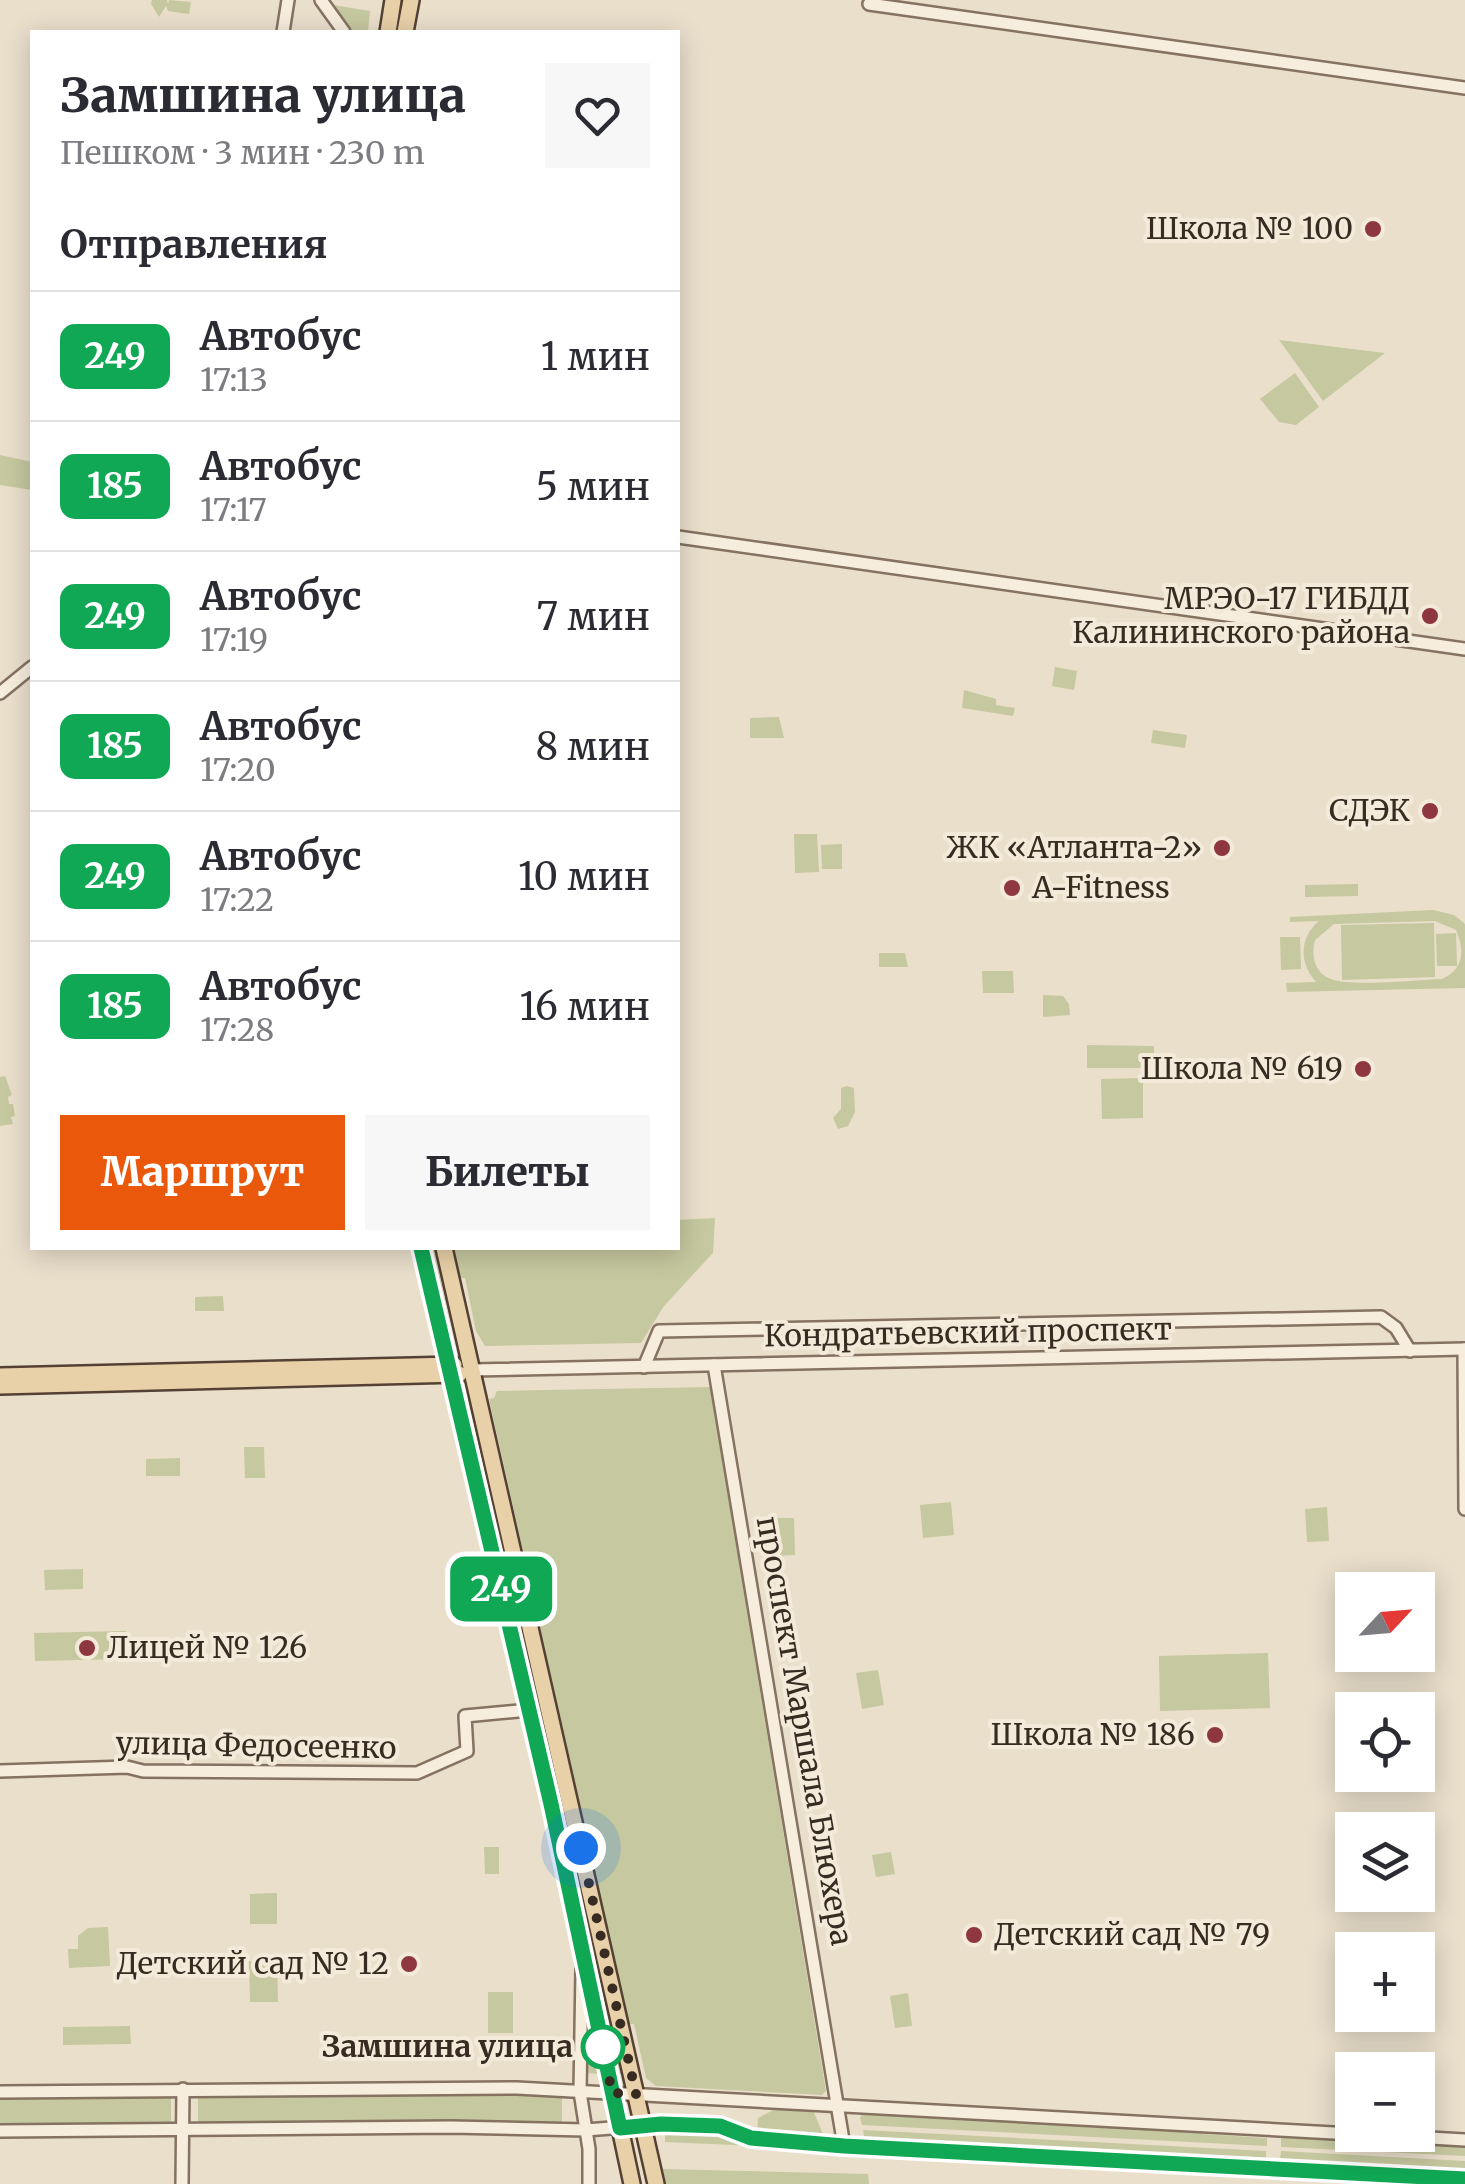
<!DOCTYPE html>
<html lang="ru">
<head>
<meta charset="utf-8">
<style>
  :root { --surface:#fff; --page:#f7f7f7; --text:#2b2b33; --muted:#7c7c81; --line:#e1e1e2; --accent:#ea580c }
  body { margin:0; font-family:Merriweather,serif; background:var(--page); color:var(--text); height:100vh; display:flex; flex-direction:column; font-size:38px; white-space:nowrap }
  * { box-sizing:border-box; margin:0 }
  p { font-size:32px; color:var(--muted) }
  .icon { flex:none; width:55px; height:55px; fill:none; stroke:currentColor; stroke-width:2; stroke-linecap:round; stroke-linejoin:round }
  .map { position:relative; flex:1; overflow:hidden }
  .sheet { position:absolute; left:30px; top:30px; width:650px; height:1220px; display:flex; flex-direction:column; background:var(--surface); border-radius:0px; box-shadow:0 5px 25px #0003 }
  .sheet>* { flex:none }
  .badge { padding:0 20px; border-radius:15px; font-size:35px; line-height:65px }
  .needle { width:65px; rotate:64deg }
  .tools { position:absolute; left:1335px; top:1572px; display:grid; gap:20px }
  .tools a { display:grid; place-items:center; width:100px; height:100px; border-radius:0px; background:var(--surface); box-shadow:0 5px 25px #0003; font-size:50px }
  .you { position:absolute; width:50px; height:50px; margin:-25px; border:8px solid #fff; border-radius:50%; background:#1a73e8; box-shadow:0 0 0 15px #1a73e833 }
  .map>.badge { position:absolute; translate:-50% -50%; box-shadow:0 0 0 5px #fff }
  h2 { padding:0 30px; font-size:38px; line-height:90px }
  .round { display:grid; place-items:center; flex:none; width:105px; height:105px; border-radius:0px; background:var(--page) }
  .summary { display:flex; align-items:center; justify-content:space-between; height:170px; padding:0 30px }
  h1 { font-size:48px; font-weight:800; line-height:75px }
  .button { display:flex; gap:20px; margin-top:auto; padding:20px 30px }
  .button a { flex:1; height:115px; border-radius:0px; background:var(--accent); color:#fff; font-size:40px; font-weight:800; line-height:115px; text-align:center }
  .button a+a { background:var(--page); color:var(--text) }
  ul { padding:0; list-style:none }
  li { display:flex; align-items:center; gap:30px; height:130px; padding:0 30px; border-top:2px solid var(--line) }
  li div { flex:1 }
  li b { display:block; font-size:38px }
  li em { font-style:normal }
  li .badge { min-width:110px; font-weight:700; text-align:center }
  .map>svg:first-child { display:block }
</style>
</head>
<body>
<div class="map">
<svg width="1465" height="2184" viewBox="0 0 1465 2184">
  <rect width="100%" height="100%" fill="#eadfcb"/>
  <!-- green -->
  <g fill="#c6c89f" fill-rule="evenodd">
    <path d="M152,0H167L168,4L169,0L191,2L189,14L168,11L166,6L159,17L151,4Z"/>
    <path d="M327,4L370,11L368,32H348Z"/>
    <path d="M1279,340L1385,353L1323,401Z"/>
    <path d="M1295,373L1319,407L1296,425L1279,422L1260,399Z"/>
    <path d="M0,455L32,462V490L0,485Z"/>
    <path d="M1055,667L1077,671L1074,690L1052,686Z"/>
    <path d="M964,690L996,699V705L1015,708L1013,716L962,708Z"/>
    <path d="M779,717L784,738H750V718Z"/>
    <path d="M1153,730L1187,735L1185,748L1151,743Z"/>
    <path d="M794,834H817L819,872L795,873Z"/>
    <path d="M842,844V869H822L821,845Z"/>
    <path d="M1358,884V896L1305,897V885Z"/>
    <path d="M1433,910L1454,915L1465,924V988L1287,992L1286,983L1316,982C1299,963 1299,938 1319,921L1290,922V917ZM1435,921L1456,930C1465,951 1464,969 1442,979C1417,980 1350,987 1331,979C1314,973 1311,955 1315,940L1334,924Z"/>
    <path d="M1434,923L1435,977L1342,980L1341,925Z"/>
    <path d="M1456,933L1457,966H1437L1436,934Z"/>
    <path d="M1280,937H1300L1301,969L1281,970Z"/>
    <path d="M879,953H905L908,967H879Z"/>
    <path d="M982,971H1013L1014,993H983Z"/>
    <path d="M1043,995L1063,996L1069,1004L1070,1015L1043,1017Z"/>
    <path d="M1087,1045L1154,1046V1068H1087Z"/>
    <path d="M5,1076L12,1095L8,1097L9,1104H13L15,1116L11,1117L13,1124L0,1126V1077Z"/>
    <path d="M1143,1078V1118L1102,1119L1101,1079Z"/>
    <path d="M847,1086L854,1088L855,1112L848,1126L838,1129L833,1118L841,1109V1088Z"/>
    <path d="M715,1218L713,1253L664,1306L641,1343L485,1346L476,1331L465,1278H461L454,1248H678V1220Z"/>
    <path d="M428,1248H434L456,1352L452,1350Z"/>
    <path d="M223,1296L224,1311H195V1297Z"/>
    <path d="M710,1387L826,2091L822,2095L656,2086L646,2078L634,2024H629L489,1399L494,1398L497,1391Z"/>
    <path d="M471,1399L622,2074H617L467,1400Z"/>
    <path d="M244,1447H264L265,1478H245Z"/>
    <path d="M180,1458V1476H146V1459Z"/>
    <path d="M951,1502L954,1535L923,1538L920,1505Z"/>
    <path d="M1327,1507L1329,1541L1307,1542L1305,1509Z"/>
    <path d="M772,1518H794L795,1555L773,1556Z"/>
    <path d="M83,1569V1589L45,1590L44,1570Z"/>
    <path d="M126,1631L127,1659L35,1661L34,1633Z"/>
    <path d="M1268,1653L1270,1708L1160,1711L1159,1656Z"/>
    <path d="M878,1670L884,1705L862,1709L856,1673Z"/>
    <path d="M484,1847H499V1874H485Z"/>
    <path d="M891,1852L895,1874L876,1877L872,1855Z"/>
    <path d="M277,1893V1924H250V1894Z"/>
    <path d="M108,1927L110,1966L69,1968L68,1949H78V1936L88,1928Z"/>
    <path d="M249,1961H277L278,2002H250Z"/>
    <rect x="488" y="1992" width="25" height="41"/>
    <path d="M908,1993L912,2026L895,2028L890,1996Z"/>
    <path d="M587,2016L589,2017L602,2074L584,2073Z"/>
    <path d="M130,2026L131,2044L63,2045V2027Z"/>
    <path d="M517,2093L562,2096V2123L446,2120L198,2123V2094Z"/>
    <path d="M171,2095V2123L0,2125V2097Z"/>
    <path d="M775,2109L813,2110L825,2139L757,2133L758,2118Z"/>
    <path d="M864,2113L1202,2130V2134L1267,2138V2146L862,2125L860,2117Z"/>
    <path d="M665,2130L725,2133L757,2146L665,2142Z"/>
    <path d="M863,2130L1266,2151V2159L1202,2156V2159L870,2142L865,2140Z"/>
    <path d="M1281,2138L1465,2145V2156L1281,2147Z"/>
    <path d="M1281,2151L1465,2161V2173L1280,2160Z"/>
    <path d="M663,2169L868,2174L869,2184H666Z"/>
  </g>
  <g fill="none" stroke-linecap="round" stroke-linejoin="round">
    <defs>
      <g id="minor">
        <path d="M321,0L344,32"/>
        <path d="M869,4L1465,88"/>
        <path d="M283,32L288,0"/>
        <path d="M678,537L1465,649"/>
        <path d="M0,693L32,667"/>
        <path d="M1464,1349L1465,1509"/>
        <path d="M714,1365L844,2146"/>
        <path d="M644,1367L659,1331L1381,1317L1396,1328L1410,1351"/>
        <path d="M472,1370L1465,1349"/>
        <path d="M0,1771L127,1767L143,1771L417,1773L467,1751L465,1716L529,1710"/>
        <path d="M582,1969L580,2092L589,2149V2184"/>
        <path d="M0,2092L517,2088L1352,2134"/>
        <path d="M0,2131L451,2127L586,2130L661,2124L721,2126L751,2138L844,2146L1465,2179"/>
        <path d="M1378,2135L1465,2140"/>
        <path d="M182,2184L183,2089"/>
      </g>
      <g id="major">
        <path d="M388,32L393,0"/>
        <path d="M405,32L411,0"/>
        <path d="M421,1248L551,1804L632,2184"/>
        <path d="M444,1248L656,2184"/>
        <path d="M0,1376L454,1365"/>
        <path d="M0,1386L459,1374"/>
      </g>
    </defs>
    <!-- minor casing -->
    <use href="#minor" stroke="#857261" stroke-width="16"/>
    <!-- major casing -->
    <use href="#major" stroke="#544134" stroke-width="20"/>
    <!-- minor -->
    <use href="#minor" stroke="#f6eddd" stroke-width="11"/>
    <!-- major -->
    <use href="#major" stroke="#e8d0a8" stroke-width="15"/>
  </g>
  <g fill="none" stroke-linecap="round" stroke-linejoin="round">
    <defs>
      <path id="line" d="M421,1248L551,1804L620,2128L661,2124L720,2126L751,2138L844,2146L1465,2179"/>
    </defs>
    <!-- line casing -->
    <use href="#line" stroke="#fff" stroke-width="22"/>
    <!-- line -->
    <use href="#line" stroke="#10a855" stroke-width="15"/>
    <!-- walk -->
    <path stroke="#382b22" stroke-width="10" stroke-dasharray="0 18" d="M581,1848L636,2094L612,2093L603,2047"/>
  </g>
  <!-- markers -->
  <g fill="#8e373e" stroke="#f3eada" stroke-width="4">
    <circle cx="1373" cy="229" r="10"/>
    <circle cx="1430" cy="616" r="10"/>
    <circle cx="1430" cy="811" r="10"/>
    <circle cx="1222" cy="848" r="10"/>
    <circle cx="1012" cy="888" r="10"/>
    <circle cx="1363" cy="1069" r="10"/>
    <circle cx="87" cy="1648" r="10"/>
    <circle cx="1215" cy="1735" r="10"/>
    <circle cx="974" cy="1935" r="10"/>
    <circle cx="409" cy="1964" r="10"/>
  </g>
  <circle fill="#fff" stroke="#10a855" stroke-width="5" cx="603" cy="2047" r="20"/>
  <g text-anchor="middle" stroke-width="8" stroke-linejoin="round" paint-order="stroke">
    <!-- poi labels -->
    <g font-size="30" fill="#382b22" stroke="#f3eada" text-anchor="end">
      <text x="1353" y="239">Школа № 100</text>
      <text x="1410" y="609">МРЭО-17 ГИБДД<tspan x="1410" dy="34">Калининского района</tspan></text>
      <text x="1410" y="821">СДЭК</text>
      <text x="1202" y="858">ЖК «Атланта-2»</text>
      <text x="1032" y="898" text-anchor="start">A-Fitness</text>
      <text x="1343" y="1079">Школа № 619</text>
      <text x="107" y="1658" text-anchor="start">Лицей № 126</text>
      <text x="1195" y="1745">Школа № 186</text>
      <text x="994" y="1945" text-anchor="start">Детский сад № 79</text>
      <text x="389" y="1974">Детский сад № 12</text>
    </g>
    <!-- street labels -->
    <g font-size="30" fill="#382b22" stroke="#f3eada">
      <text transform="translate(968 1333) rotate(-1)" y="10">Кондратьевский проспект</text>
      <text transform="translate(804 1731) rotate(80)" y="10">проспект Маршала Блюхера</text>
      <text transform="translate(256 1746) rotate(1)" y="10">улица Федосеенко</text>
    </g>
    <!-- stop labels -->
    <g font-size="30" font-weight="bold" fill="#382b22" stroke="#f3eada" text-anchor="end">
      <text x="573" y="2057">Замшина улица</text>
    </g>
  </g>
</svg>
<div class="tools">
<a><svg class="needle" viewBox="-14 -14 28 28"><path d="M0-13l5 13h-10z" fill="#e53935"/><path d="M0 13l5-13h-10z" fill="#7c7c81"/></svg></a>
<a><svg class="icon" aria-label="locate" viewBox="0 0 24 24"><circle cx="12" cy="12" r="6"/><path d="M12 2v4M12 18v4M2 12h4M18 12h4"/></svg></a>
<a><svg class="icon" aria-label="layers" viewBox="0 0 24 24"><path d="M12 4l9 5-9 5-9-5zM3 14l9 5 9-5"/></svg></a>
<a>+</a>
<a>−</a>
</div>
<div class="you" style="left:581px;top:1848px"></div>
<b class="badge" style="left:501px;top:1589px;background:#10a855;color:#fff">249</b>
<section class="sheet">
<div class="summary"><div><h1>Замшина улица</h1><p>Пешком · 3 мин · 230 m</p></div><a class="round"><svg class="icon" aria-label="heart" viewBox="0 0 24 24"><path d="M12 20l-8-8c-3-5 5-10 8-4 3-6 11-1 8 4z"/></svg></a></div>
<h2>Отправления</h2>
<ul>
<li><span class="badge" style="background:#10a855;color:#fff">249</span><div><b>Автобус</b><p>17:13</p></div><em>1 мин</em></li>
<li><span class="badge" style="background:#10a855;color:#fff">185</span><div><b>Автобус</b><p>17:17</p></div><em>5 мин</em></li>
<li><span class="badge" style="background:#10a855;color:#fff">249</span><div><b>Автобус</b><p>17:19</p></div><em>7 мин</em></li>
<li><span class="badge" style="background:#10a855;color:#fff">185</span><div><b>Автобус</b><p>17:20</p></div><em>8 мин</em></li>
<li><span class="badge" style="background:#10a855;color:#fff">249</span><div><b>Автобус</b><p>17:22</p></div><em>10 мин</em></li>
<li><span class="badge" style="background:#10a855;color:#fff">185</span><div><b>Автобус</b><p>17:28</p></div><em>16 мин</em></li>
</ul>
<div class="button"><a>Маршрут</a><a>Билеты</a></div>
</section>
</div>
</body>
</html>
